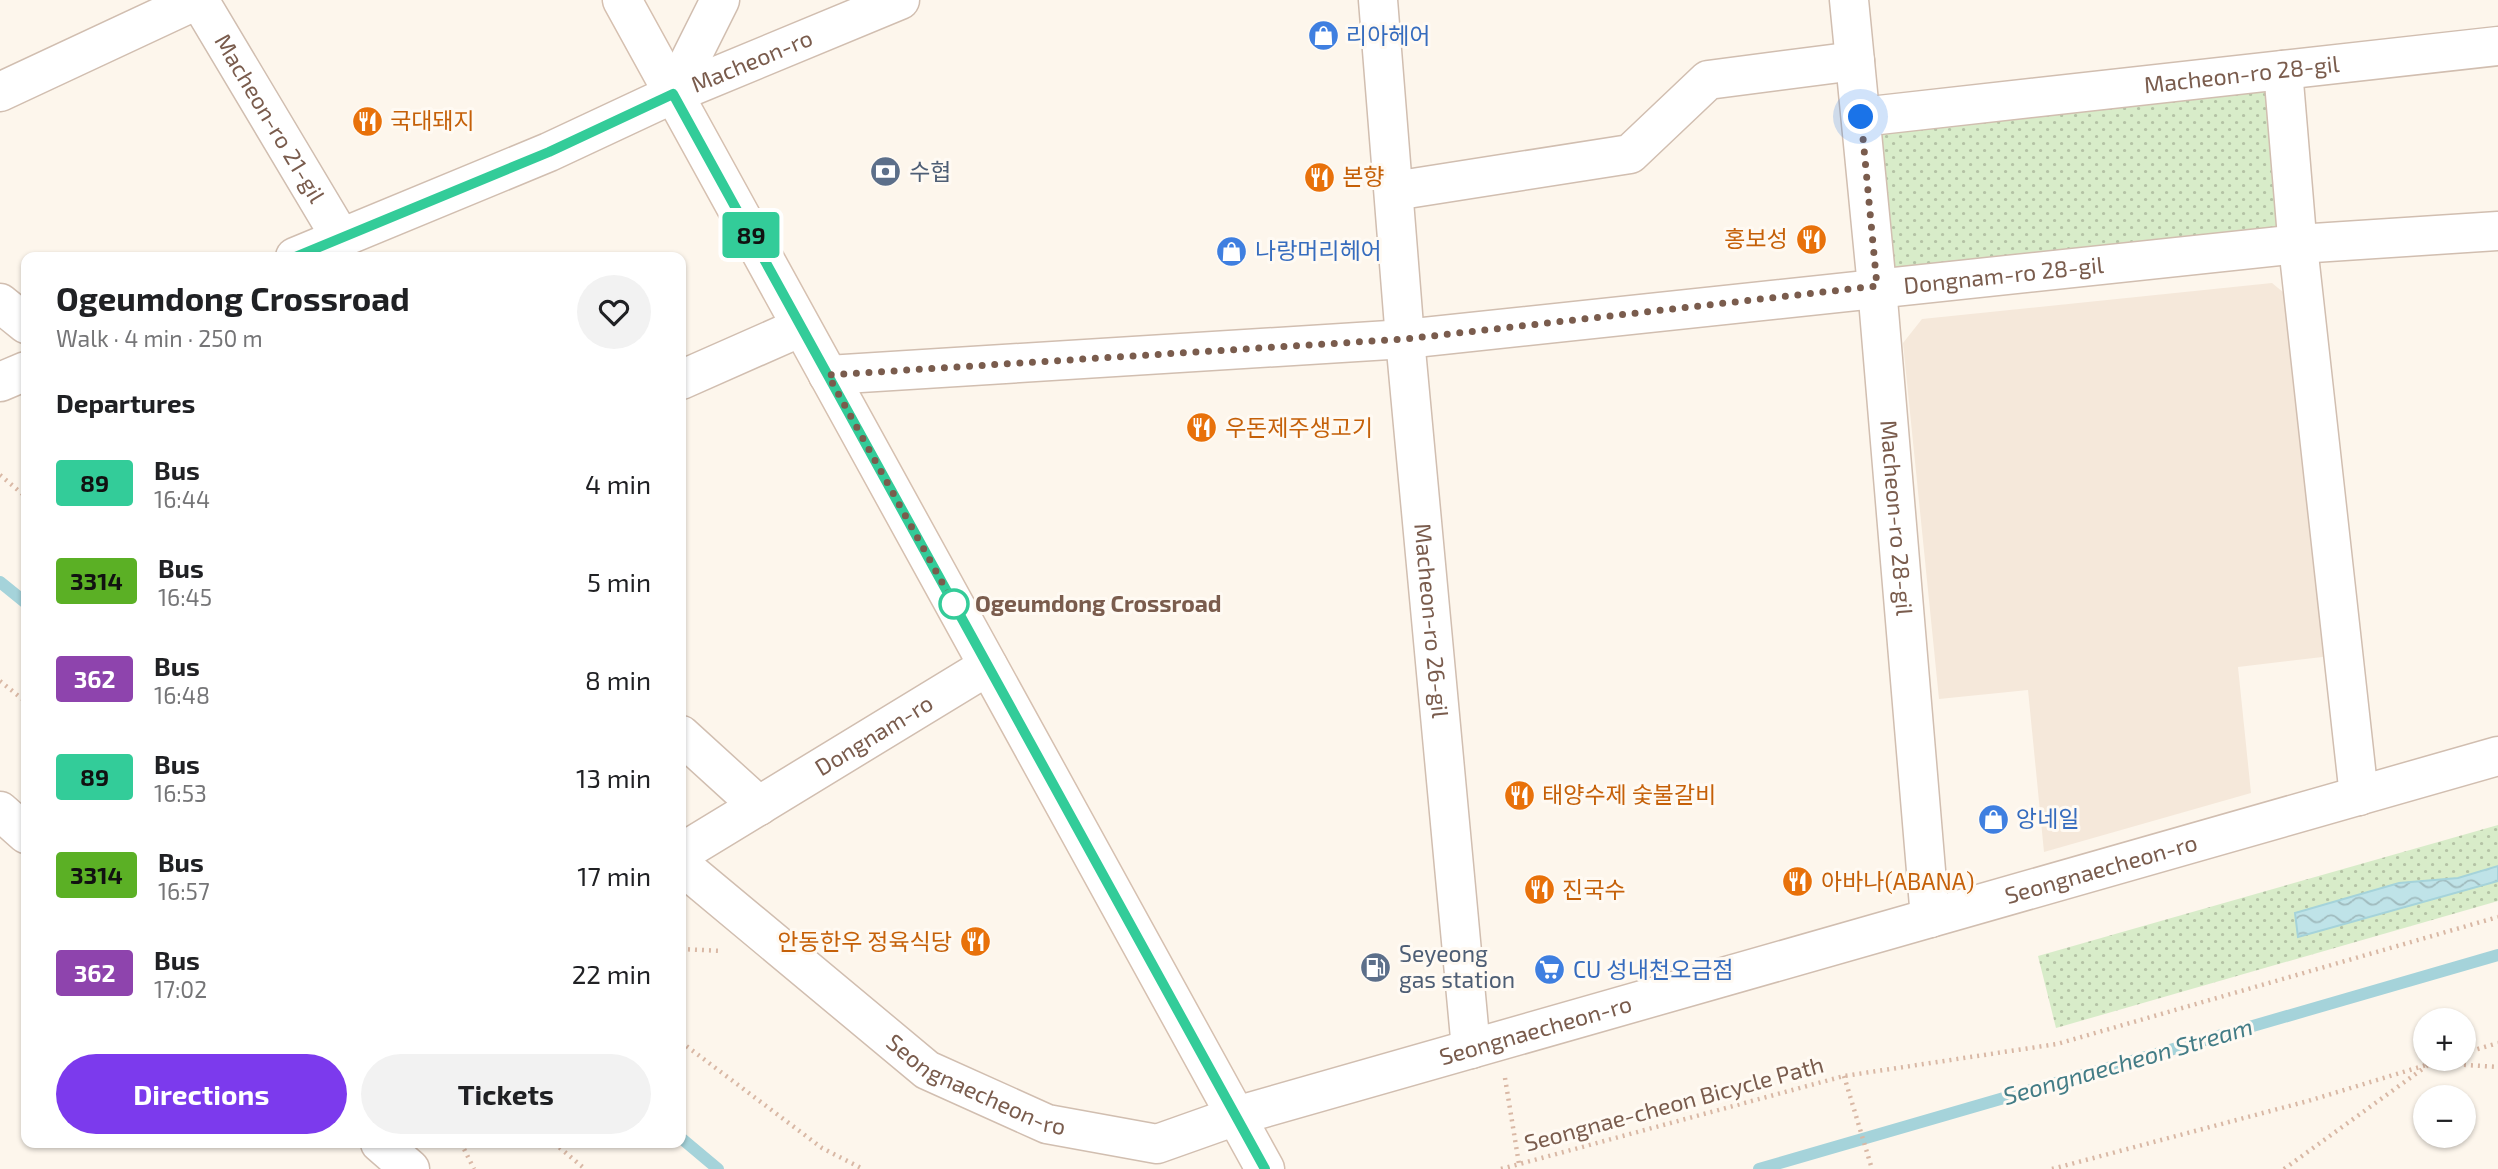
<!DOCTYPE html>
<html lang="en">
<head>
<meta charset="utf-8">
<style>
  :root { --surface:#fff; --page:#f2f2f2; --text:#202124; --muted:#757577; --accent:#7c3aed }
  body { margin:0; font-family:"Exo 2","Noto Sans KR",sans-serif; background:var(--page); color:var(--text); height:100vh; display:flex; flex-direction:column; font-size:26px; white-space:nowrap }
  * { box-sizing:border-box; margin:0 }
  p { font-size:23px; color:var(--muted) }
  .icon { flex:none; width:38px; height:38px; fill:none; stroke:currentColor; stroke-width:2; stroke-linecap:round; stroke-linejoin:round }
  .map { position:relative; flex:1; overflow:hidden }
  .sheet { position:absolute; left:21px; top:252px; width:665px; height:896px; display:flex; flex-direction:column; background:var(--surface); border-radius:14px; box-shadow:0 2px 5px #0004 }
  .sheet>* { flex:none }
  .badge { padding:0 14px; border-radius:5px; font-size:24px; line-height:46px }
  .buttons { position:absolute; left:2413px; top:1008px; display:grid; gap:14px }
  .buttons a { display:grid; place-items:center; width:63px; height:63px; border-radius:50%; background:var(--surface); box-shadow:0 2px 5px #0004; font-size:35px }
  .you { position:absolute; width:35px; height:35px; margin:-18px; border:5px solid #fff; border-radius:50%; background:#1a73e8; box-shadow:0 0 0 10px #1a73e833 }
  .map>.badge { position:absolute; translate:-50% -50%; box-shadow:0 0 0 4px #fff }
  h2 { padding:0 35px; font-size:26px; line-height:63px }
  .round { display:grid; place-items:center; flex:none; width:74px; height:74px; border-radius:37px; background:var(--page) }
  .headline { display:flex; align-items:center; justify-content:space-between; height:119px; padding:0 35px }
  h1 { font-size:33px; font-weight:700; line-height:52px }
  .action { display:flex; gap:14px; margin-top:auto; padding:14px 35px }
  .action a { flex:1; height:80px; border-radius:42px; background:var(--accent); color:#fff; font-size:28px; font-weight:700; line-height:80px; text-align:center }
  .action a+a { background:var(--page); color:var(--text) }
  ul { padding:0; list-style:none }
  li { display:flex; align-items:center; gap:21px; height:98px; padding:0 35px }
  li div { flex:1 }
  li b { display:block; font-size:26px }
  li em { font-style:normal }
  li .badge { min-width:77px; font-weight:700; text-align:center }
  .map>svg:first-child { display:block }
</style>
</head>
<body>
<div class="map">
<svg width="2498" height="1169" viewBox="0 0 2498 1169">
  <defs>
    <pattern id="park-dots" width="8" height="8" patternUnits="userSpaceOnUse" patternTransform="scale(1.75)"><rect width="8" height="8" fill="#d8ecc9"/><path d="M2 2h.1M6 6h.1" fill="none" stroke="#b4c2a5" stroke-width="1.8" stroke-linecap="round"/></pattern>
    <pattern id="water-waves" width="16" height="10" patternUnits="userSpaceOnUse" patternTransform="scale(1.75)"><rect width="16" height="10" fill="#bfe3e8"/><path d="M0 5q4-4 8 0t8 0" fill="none" stroke="#a0bbbe"/></pattern>
  </defs>
  <rect width="100%" height="100%" fill="#fdf6ec"/>
  <!-- residential -->
  <path fill="#f5e8da" d="M2272,283L2295,302L2331,656L2238,667L2251,793L2044,852L2028,690L1939,699L1903,343L1922,319Z"/>
  <!-- park -->
  <g fill="url(#park-dots)">
    <path d="M2283,80L2297,237L1885,277L1874,128Z"/>
    <path d="M2498,825V901L2056,1028L2038,956Z"/>
  </g>
  <!-- water -->
  <path fill="url(#water-waves)" stroke="#a5d3da" stroke-width="2" d="M2498,866V881L2298,937L2295,913L2399,883L2458,878Z"/>
  <g fill="none" stroke-linecap="round" stroke-linejoin="round">
    <!-- stream -->
    <g stroke="#a5d3da" stroke-width="12">
      <path d="M0,582L26,603"/>
      <path d="M681,1138L718,1169"/>
      <path d="M1759,1169L2498,955"/>
    </g>
    <defs>
      <g id="minor">
        <path id="s1" d="M199,0L341,238"/>
        <path id="s2" d="M1378,0L1405,339L1471,1049"/>
        <path id="s3" d="M1849,0L1877,287L1930,918"/>
        <path d="M2283,70L2297,237L2359,796"/>
        <path d="M0,92L197,0"/>
        <path d="M673,94L720,0"/>
        <path id="s4" d="M1861,117L2498,46"/>
        <path d="M1394,191L1630,154L1708,80L1855,61"/>
        <path d="M0,303L26,324"/>
        <path id="s5" d="M828,375L1405,339L2298,244L2498,231"/>
        <path d="M681,380L801,327"/>
        <path d="M681,735L759,806"/>
        <path d="M0,811L26,834"/>
        <path id="s6" d="M681,853L988,666"/>
        <path id="s7" d="M681,865L927,1070L1047,1124L1157,1144L1236,1116L2498,756"/>
        <path d="M380,1143L410,1169"/>
      </g>
      <g id="tertiary">
        <path id="s8" d="M295,257L549,152L673,94L900,0"/>
        <path d="M0,382L26,371"/>
      </g>
      <path id="secondary" d="M622,0L1265,1169"/>
    </defs>
    <!-- minor casing -->
    <use href="#minor" stroke="#d1beb0" stroke-width="41"/>
    <!-- tertiary casing -->
    <use href="#tertiary" stroke="#d1beb0" stroke-width="41"/>
    <!-- secondary casing -->
    <use href="#secondary" stroke="#d6c0b0" stroke-width="41"/>
    <!-- path -->
    <g stroke="#d9b8a5" stroke-width="4.5" stroke-dasharray="2 5" stroke-linecap="butt">
      <path d="M0,475L26,497"/>
      <path d="M0,681L26,702"/>
      <path d="M681,949L722,951"/>
      <path d="M681,1042L822,1148L863,1169"/>
      <path d="M2464,1053L2498,1043"/>
      <path d="M2436,1063L2498,1067"/>
      <path d="M1844,1076L1872,1169"/>
      <path d="M1505,1078L1519,1164"/>
      <path d="M461,1143L474,1169"/>
      <path d="M554,1143L585,1169"/>
      <path d="M1501,1169L1844,1076L2057,1044L2498,917"/>
      <path d="M2052,1169L2308,1101L2446,1059"/>
      <path d="M2284,1169L2428,1065"/>
    </g>
    <!-- minor -->
    <use href="#minor" stroke="#fff" stroke-width="38"/>
    <!-- tertiary -->
    <use href="#tertiary" stroke="#fff" stroke-width="38"/>
    <!-- secondary -->
    <use href="#secondary" stroke="#fff" stroke-width="38"/>
  </g>
  <g fill="none" stroke-linecap="round" stroke-linejoin="round">
    <defs>
      <path id="line" d="M295,257L549,152L673,94L1265,1169"/>
    </defs>
    <!-- line casing -->
    <use href="#line" stroke="#fff" stroke-width="16"/>
    <!-- line -->
    <use href="#line" stroke="#3c9" stroke-width="10"/>
    <!-- walk -->
    <path stroke="#7a5c4d" stroke-width="7" stroke-dasharray="0 12.6" d="M954,604L828,375L1405,339L1877,286L1861,117"/>
  </g>
  <!-- icons -->
  <defs>
    <symbol id="shop-disc" viewBox="-11 -11 22 22"><circle r="9.5" fill="#3f7fe0" stroke="#fffaf3"/><path d="M-5-2.5h2.3a2.7 3.5 0 0 1 5.4 0H5L5.5 6h-11ZM-1.5-2.5h3a1.5 2.3 0 0 0-3 0Z" fill="#fff"/></symbol>
    <symbol id="restaurant-disc" viewBox="-11 -11 22 22"><circle r="9.5" fill="#e8710a" stroke="#fffaf3"/><path d="M-5-6h1v4h1v-4h1v4h1v-4h1v5L-1.5 .5V6h-2V.5L-5-1ZM5-6V6H3V1.5H1.5Q1.5-4 5-6Z" fill="#fff"/></symbol>
    <symbol id="bank-disc" viewBox="-11 -11 22 22"><circle r="9.5" fill="#5c6f8a" stroke="#fffaf3"/><path d="M-6-4H6V4H-6ZM0-2.3a2.3 2.3 0 1 0 0 4.6a2.3 2.3 0 1 0 0-4.6Z" fill="#fff"/></symbol>
    <symbol id="fuel-disc" viewBox="-11 -11 22 22"><circle r="9.5" fill="#5c6f8a" stroke="#fffaf3"/><path d="M-5.5-6h7V0h2V4h1.3V-2.5L3-4.5l.8-.8L6-3V5H2.5V1h-1V6h-7ZM-4.2-4.7v3.2H.2V-4.7Z" fill="#fff"/></symbol>
    <symbol id="supermarket-disc" viewBox="-11 -11 22 22"><circle r="9.5" fill="#3f7fe0" stroke="#fffaf3"/><path d="M-6-5.5h2.5l.6 2H6L4.5 2H-2.5L-4.4-4H-6ZM-1.5 3.2a1.3 1.3 0 1 0 .1 0ZM3 3.2a1.3 1.3 0 1 0 .1 0Z" fill="#fff"/></symbol>
  </defs>
  <g fill-rule="evenodd">
    <use href="#shop-disc" x="1306" y="18" width="35" height="35"/>
    <use href="#restaurant-disc" x="350" y="104" width="35" height="35"/>
    <use href="#bank-disc" x="868" y="154" width="35" height="35"/>
    <use href="#restaurant-disc" x="1302" y="160" width="35" height="35"/>
    <use href="#restaurant-disc" x="1794" y="222" width="35" height="35"/>
    <use href="#shop-disc" x="1214" y="234" width="35" height="35"/>
    <use href="#restaurant-disc" x="1184" y="410" width="35" height="35"/>
    <use href="#restaurant-disc" x="1502" y="778" width="35" height="35"/>
    <use href="#shop-disc" x="1976" y="802" width="35" height="35"/>
    <use href="#restaurant-disc" x="1780" y="864" width="35" height="35"/>
    <use href="#restaurant-disc" x="1522" y="872" width="35" height="35"/>
    <use href="#restaurant-disc" x="958" y="924" width="35" height="35"/>
    <use href="#fuel-disc" x="1358" y="950" width="35" height="35"/>
    <use href="#supermarket-disc" x="1532" y="952" width="35" height="35"/>
  </g>
  <!-- markers -->
  <circle fill="#fff" stroke="#3c9" stroke-width="3.5" cx="954" cy="604" r="14"/>
  <g text-anchor="middle" stroke-width="6" stroke-linejoin="round" paint-order="stroke">
    <!-- shop labels -->
    <g font-size="23" fill="#366cbe" stroke="#fffaf3" text-anchor="start">
      <text x="1346" y="44">리아헤어</text>
      <text x="1255" y="259">나랑머리헤어</text>
      <text x="2016" y="827">앙네일</text>
      <text x="1573" y="978">CU 성내천오금점</text>
    </g>
    <!-- street labels -->
    <g font-size="23" fill="#7a5c4d" stroke="#fffaf3">
      <text dy="8" stroke="none"><textPath href="#s8" startOffset="497">Macheon-ro</textPath></text>
      <text dy="8" stroke="none"><textPath href="#s4" startOffset="383">Macheon-ro 28-gil</textPath></text>
      <text dy="8" stroke="none"><textPath href="#s1" startOffset="138">Macheon-ro 21-gil</textPath></text>
      <text dy="8" stroke="none"><textPath href="#s5" startOffset="1180">Dongnam-ro 28-gil</textPath></text>
      <text dy="8" stroke="none"><textPath href="#s3" startOffset="520">Macheon-ro 28-gil</textPath></text>
      <text dy="8" stroke="none"><textPath href="#s2" startOffset="623">Macheon-ro 26-gil</textPath></text>
      <text dy="8" stroke="none"><textPath href="#s6" startOffset="226">Dongnam-ro</textPath></text>
      <text dy="8" stroke="none"><textPath href="#s7" startOffset="1547">Seongnaecheon-ro</textPath></text>
      <text dy="8" stroke="none"><textPath href="#s7" startOffset="959">Seongnaecheon-ro</textPath></text>
      <text dy="8" stroke="none"><textPath href="#s7" startOffset="371">Seongnaecheon-ro</textPath></text>
      <text transform="translate(1674 1104) rotate(-15)" y="8">Seongnae-cheon Bicycle Path</text>
    </g>
    <!-- food labels -->
    <g font-size="23" fill="#c56008" stroke="#fffaf3" text-anchor="start">
      <text x="390" y="129">국대돼지</text>
      <text x="1342" y="185">본향</text>
      <text x="1788" y="247" text-anchor="end">홍보성</text>
      <text x="1225" y="436">우돈제주생고기</text>
      <text x="1542" y="803">태양수제 숯불갈비</text>
      <text x="1821" y="890">아바나(ABANA)</text>
      <text x="1562" y="898">진국수</text>
      <text x="952" y="950" text-anchor="end">안동한우 정육식당</text>
    </g>
    <!-- service labels -->
    <g font-size="23" fill="#4e5e75" stroke="#fffaf3" text-anchor="start">
      <text x="909" y="180">수협</text>
      <text x="1399" y="962">Seyeong<tspan x="1399" dy="26">gas station</tspan></text>
    </g>
    <!-- stop labels -->
    <g font-size="23" font-weight="bold" fill="#7a5c4d" stroke="#fffaf3" text-anchor="start">
      <text x="975" y="612">Ogeumdong Crossroad</text>
    </g>
    <!-- water labels -->
    <g font-size="24" font-style="italic" fill="#437c86" stroke="#fffaf3">
      <text transform="translate(2128 1062) rotate(-16)" y="8">Seongnaecheon Stream</text>
    </g>
  </g>
</svg>
<div class="buttons">
<a>+</a>
<a>−</a>
</div>
<div class="you" style="left:1861px;top:117px"></div>
<b class="badge" style="left:751px;top:235px;background:#3c9;color:#111">89</b>
<section class="sheet">
<div class="headline"><div><h1>Ogeumdong Crossroad</h1><p>Walk · 4 min · 250 m</p></div><a class="round"><svg class="icon" aria-label="heart" viewBox="0 0 24 24"><path d="M12 20l-8-8c-3-5 5-10 8-4 3-6 11-1 8 4z"/></svg></a></div>
<h2>Departures</h2>
<ul>
<li><span class="badge" style="background:#3c9;color:#111">89</span><div><b>Bus</b><p>16:44</p></div><em>4 min</em></li>
<li><span class="badge" style="background:#5bb025;color:#111">3314</span><div><b>Bus</b><p>16:45</p></div><em>5 min</em></li>
<li><span class="badge" style="background:#8e44ad;color:#fff">362</span><div><b>Bus</b><p>16:48</p></div><em>8 min</em></li>
<li><span class="badge" style="background:#3c9;color:#111">89</span><div><b>Bus</b><p>16:53</p></div><em>13 min</em></li>
<li><span class="badge" style="background:#5bb025;color:#111">3314</span><div><b>Bus</b><p>16:57</p></div><em>17 min</em></li>
<li><span class="badge" style="background:#8e44ad;color:#fff">362</span><div><b>Bus</b><p>17:02</p></div><em>22 min</em></li>
</ul>
<div class="action"><a>Directions</a><a>Tickets</a></div>
</section>
</div>
</body>
</html>
